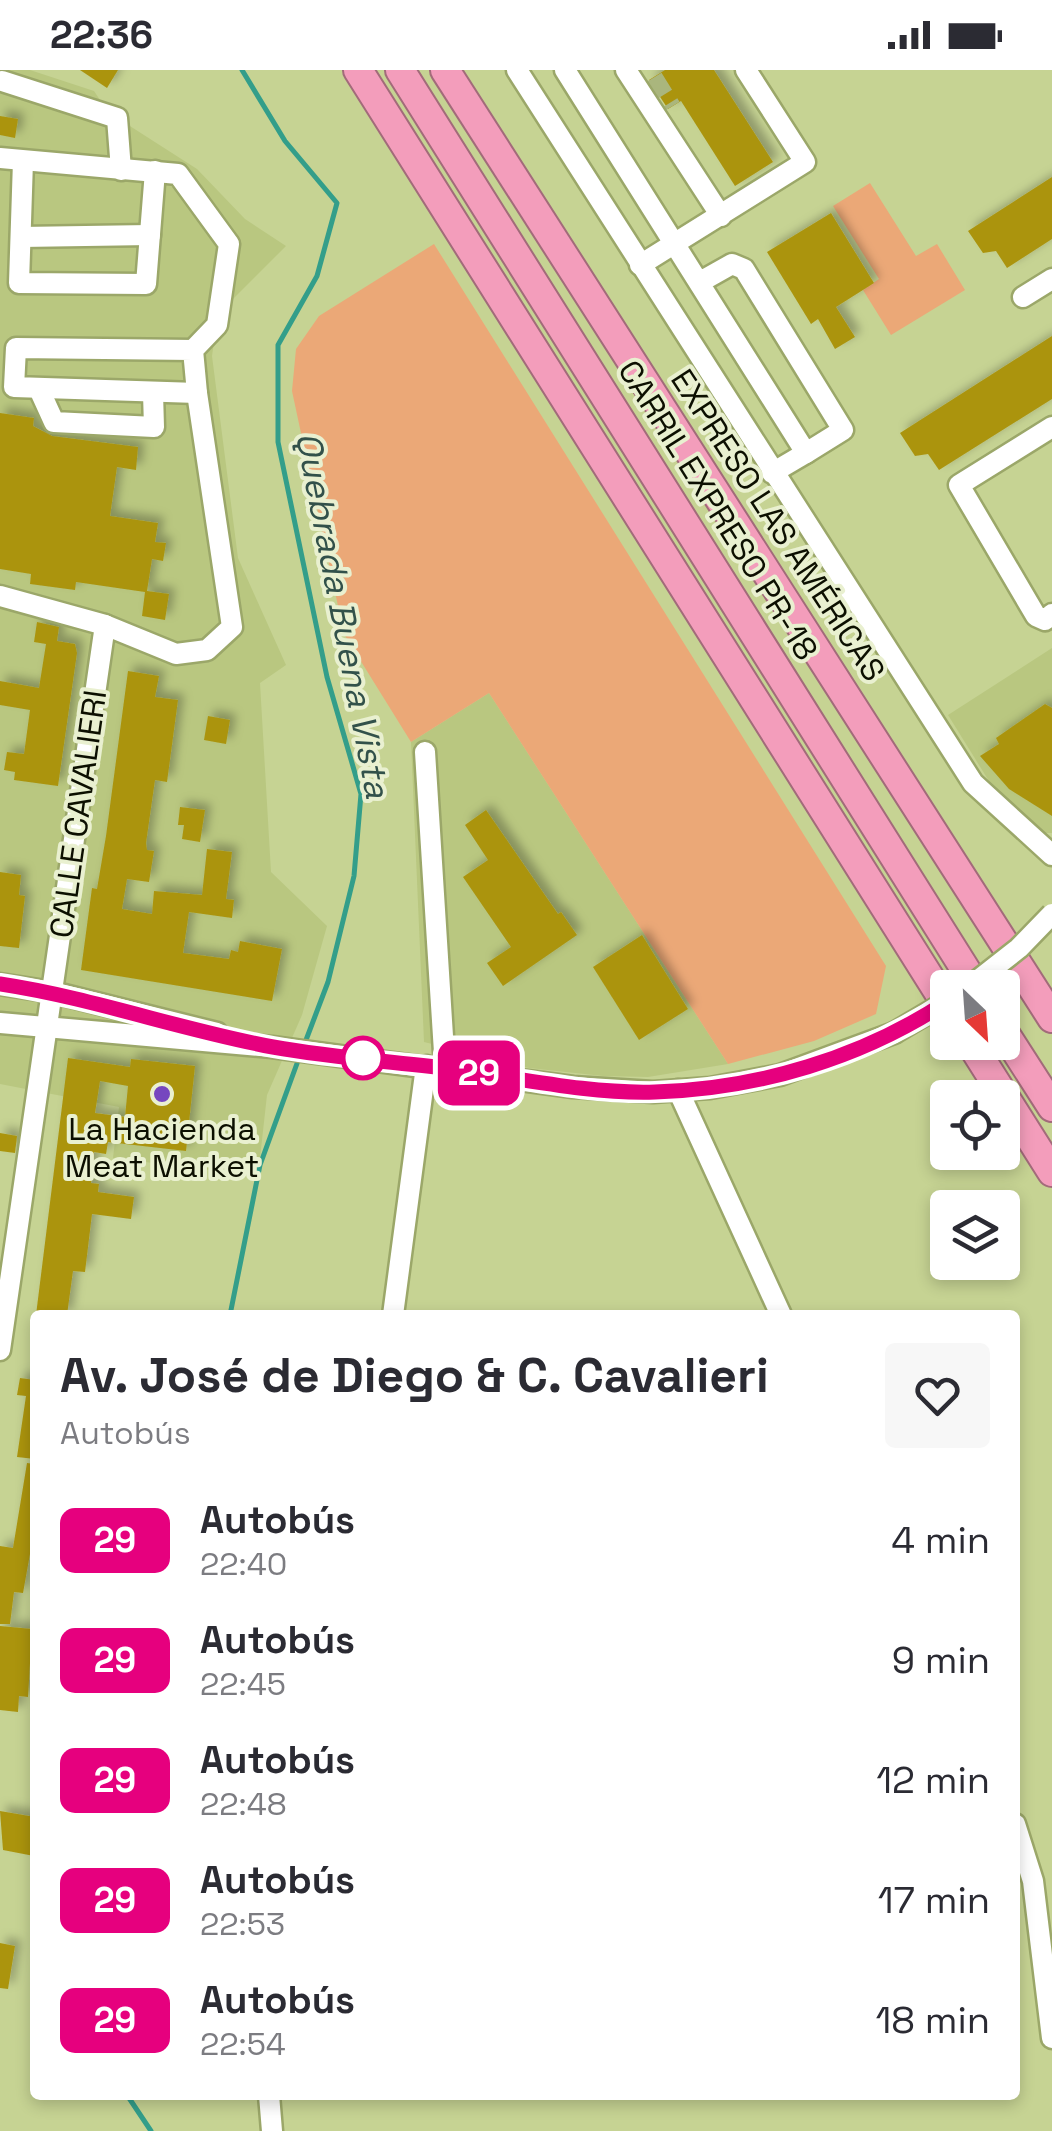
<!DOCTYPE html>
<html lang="es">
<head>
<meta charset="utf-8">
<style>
  :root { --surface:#fff; --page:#f7f7f7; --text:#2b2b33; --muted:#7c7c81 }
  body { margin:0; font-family:"Space Grotesk",sans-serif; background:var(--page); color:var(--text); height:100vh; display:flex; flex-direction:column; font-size:38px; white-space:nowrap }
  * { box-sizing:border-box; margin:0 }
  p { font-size:32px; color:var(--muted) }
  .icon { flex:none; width:55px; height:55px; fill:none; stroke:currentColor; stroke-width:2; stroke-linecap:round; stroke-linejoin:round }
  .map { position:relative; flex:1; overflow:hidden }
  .details { position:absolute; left:30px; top:1240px; width:990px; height:790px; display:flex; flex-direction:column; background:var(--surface); border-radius:10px; box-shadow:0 5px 15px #0003 }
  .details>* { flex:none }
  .badge { padding:0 20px; border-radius:15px; font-size:35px; line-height:65px }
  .needle { width:65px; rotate:155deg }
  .buttons { position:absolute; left:930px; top:900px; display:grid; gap:20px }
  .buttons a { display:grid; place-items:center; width:90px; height:90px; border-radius:10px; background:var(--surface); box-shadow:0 5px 15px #0003; font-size:50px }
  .map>.badge { position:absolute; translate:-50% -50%; box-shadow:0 0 0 5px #fff }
  .round { display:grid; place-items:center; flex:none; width:105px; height:105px; border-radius:10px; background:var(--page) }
  .head { display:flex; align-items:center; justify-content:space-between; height:170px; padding:0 30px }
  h1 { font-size:48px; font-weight:600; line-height:75px }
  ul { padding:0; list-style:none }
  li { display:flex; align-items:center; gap:30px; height:120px; padding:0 30px }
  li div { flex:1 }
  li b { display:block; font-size:38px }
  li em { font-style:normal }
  li .badge { min-width:110px; font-weight:700; text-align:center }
  .status { display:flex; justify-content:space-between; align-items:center; height:70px; padding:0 50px; background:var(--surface); direction:ltr }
  .status svg { height:28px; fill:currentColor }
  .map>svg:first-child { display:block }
</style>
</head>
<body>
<div class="status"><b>22:36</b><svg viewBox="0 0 49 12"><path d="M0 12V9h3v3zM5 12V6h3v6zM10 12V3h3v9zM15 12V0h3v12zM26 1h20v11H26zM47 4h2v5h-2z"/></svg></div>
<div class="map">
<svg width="1052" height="2061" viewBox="0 0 1052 2061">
  <defs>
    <filter id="shadow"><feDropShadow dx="6" dy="-6" stdDeviation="5" flood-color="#0004"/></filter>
  </defs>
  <rect width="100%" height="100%" fill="#c6d393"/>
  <!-- built -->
  <g fill="#b9c780">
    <path d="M0,0H30L94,21L108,42L197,99L245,149L286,176L218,244L212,286L238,488L286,595L260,613L271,802L327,856L302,945L267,1025L258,1106L113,1088L119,1037L0,1014Z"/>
    <path d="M1052,578V763H1044L997,724L948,645Z"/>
    <path d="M489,623L728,994L648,1007L603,1006L529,998L424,972L411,672Z"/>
  </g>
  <!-- green -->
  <g fill="#eba877">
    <path d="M870,113L916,186L937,174L965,220L891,265L863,220L879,209L833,136Z"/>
    <path d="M434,174L886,896L876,944L814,971L728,994L489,623L411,672L344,564L292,321L296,279L319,246Z"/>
  </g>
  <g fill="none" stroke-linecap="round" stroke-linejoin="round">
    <!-- stream -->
    <g stroke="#339e8a" stroke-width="5">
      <path d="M242,0L285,71L337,133L317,206L278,275V372L327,607L361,724L354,806L328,912L303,978"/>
      <path d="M230,1245L260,1095L299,988"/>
      <path d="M127,2025L151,2061"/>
    </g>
  </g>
  <!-- building -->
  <g fill="#ab940e" fill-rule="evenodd" filter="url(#shadow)">
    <path d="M80,0H118L107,18Z"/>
    <path d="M665,0H714L773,92L735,116L681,31L668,39L649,10Z"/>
    <path d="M0,46L18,49L15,68L0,65Z"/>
    <path d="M1052,107V169L1007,198L996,181L983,183L968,161Z"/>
    <path d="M831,143L874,213L836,237L855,267L835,279L818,249L811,254L767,182Z"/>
    <path d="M1052,266V329L939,400L928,384L915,386L900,363Z"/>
    <path d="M0,343L34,348L33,356L52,366L138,377L136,400L117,397L110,446L158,453L155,472L166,473L163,491L152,489L147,521L169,524L165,550L142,546L145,522L76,512L75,520L30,514L31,504L0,499Z"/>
    <path d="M37,552L59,557L57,571L75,574L77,583L58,716L14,710L15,702L4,700L7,682L24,684L30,640L0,635V611L39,618L46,574L34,572Z"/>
    <path d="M128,601L159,606L155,627L178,630L167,712L155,710L146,773L147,780L154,781L149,812L127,809L122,839L152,844L154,821L202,825L207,779L232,782L226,829L234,830L232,848L189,842L183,883L229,889L231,880L238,882L240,871L282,879L272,931L81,900L92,818L97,819L106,766Z"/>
    <path d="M1045,634L1052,638V746L1009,719L980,686L999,674L996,668Z"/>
    <path d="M208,646L230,650L226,674L204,670Z"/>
    <path d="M180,737L205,740L200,772L182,769L184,755H178Z"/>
    <path d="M486,740L558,844L561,842L577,865L503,916L487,893L511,877L463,807L488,790L465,755Z"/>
    <path d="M0,802L21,805L19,825L25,826L19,878L0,876Z"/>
    <path d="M642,865L688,939L639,970L593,897Z"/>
    <path d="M68,988L130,997L131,989L195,996L186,1081L108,1072L106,1084L94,1082L91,1113L99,1114L98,1122L134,1127L131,1149L92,1144L85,1202L73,1201L67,1245H36ZM100,1011L128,1016L125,1047L95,1043Z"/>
    <path d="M0,1063L17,1066L15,1083L0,1081Z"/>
    <path d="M20,1308L35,1310V1389L17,1387L26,1326L17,1325Z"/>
    <path d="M27,1393L35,1394V1456L23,1523L14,1522L10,1554H0V1476L13,1478Z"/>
    <path d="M0,1556L32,1559L28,1627L19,1626L18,1642L0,1640Z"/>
    <path d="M0,1741L35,1747L34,1786L3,1780Z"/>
    <path d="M0,1873L15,1876L8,1919L0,1918Z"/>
  </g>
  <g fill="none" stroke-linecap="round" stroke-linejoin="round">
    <!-- minor-tunnel -->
    <path stroke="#aab67d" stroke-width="20" stroke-dasharray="20 10" stroke-linecap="butt" d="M653,8L671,37"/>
    <defs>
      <g id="minor">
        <path d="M517,0L973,713L1052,785"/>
        <path d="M565,0L806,383L843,360L744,199L732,194L700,212"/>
        <path d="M626,0L721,146"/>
        <path d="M2,11L117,48L121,100"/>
        <path d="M0,88L178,104L229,174L217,255L193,280L197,323L14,317L16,278L193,280"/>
        <path d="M23,91L19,213L146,214L155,101"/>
        <path d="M21,167L150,165"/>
        <path d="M640,195L805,92L746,0"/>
        <path d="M1023,227L1052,209"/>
        <path d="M39,319L54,352L154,357L153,323"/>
        <path d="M1052,357L959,415L1036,546L1045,550L1052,544"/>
        <path d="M772,403L806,383"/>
        <path d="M0,526L105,555L0,1280"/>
        <path d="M105,555L176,584L207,580L232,557L197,323"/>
        <path d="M425,682L445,998"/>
        <path d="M0,914L52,922L217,963"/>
        <path d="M0,953L272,977L573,1017L653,1022L710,1018L780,1005L894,963"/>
        <path d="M678,1020L781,1245"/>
        <path d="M393,1245L426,996"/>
        <path d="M1015,1754L1033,1811L1052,1968"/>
        <path d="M269,2025L272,2061"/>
      </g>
      <g id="highway">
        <path d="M358,0L948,937"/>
        <path d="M400,0L977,918"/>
        <path d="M445,0L1052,948"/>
        <path d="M1002,959L1052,1037"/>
        <path d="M970,972L1052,1102"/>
      </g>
    </defs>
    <!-- minor casing -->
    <use href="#minor" stroke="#9ba769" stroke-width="25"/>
    <!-- highway casing -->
    <use href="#highway" stroke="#a26b7a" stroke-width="32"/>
    <!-- minor -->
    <use href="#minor" stroke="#fff" stroke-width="20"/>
    <!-- highway -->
    <use href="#highway" stroke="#f39dbb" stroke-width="28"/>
    <defs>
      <g id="minor-bridge">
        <path d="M968,918L1019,878L1052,844"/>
        <path d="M894,963L948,931"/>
      </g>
    </defs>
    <!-- minor-bridge casing -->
    <use href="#minor-bridge" stroke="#9ba769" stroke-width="25" stroke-linecap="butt"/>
    <!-- minor-bridge -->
    <use href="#minor-bridge" stroke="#fff" stroke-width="20"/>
  </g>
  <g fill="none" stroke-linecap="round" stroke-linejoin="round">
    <defs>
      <path id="line" d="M0,914C93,928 181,960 273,977C334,988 398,992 460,1000C524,1009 590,1024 655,1022C758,1019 862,988 948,931"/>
    </defs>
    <!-- line casing -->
    <use href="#line" stroke="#fff" stroke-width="22"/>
    <!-- line -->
    <use href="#line" stroke="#e6007e" stroke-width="15"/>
  </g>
  <!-- markers -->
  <circle fill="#fff" stroke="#e6007e" stroke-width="5" cx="363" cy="988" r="20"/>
  <circle fill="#7647bf" stroke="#e9f0d0" stroke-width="4" cx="162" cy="1024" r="10"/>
  <g text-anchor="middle" stroke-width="8" stroke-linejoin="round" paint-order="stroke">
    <!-- street labels -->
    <g font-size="32" fill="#0c0f00" stroke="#e9f0d0">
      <text transform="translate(718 440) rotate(58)" y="11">CARRIL EXPRESO PR-18</text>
      <text transform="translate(778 455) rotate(57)" y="11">EXPRESO LAS AMÉRICAS</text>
      <text transform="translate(78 744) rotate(-82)" y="11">CALLE CAVALIERI</text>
    </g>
    <!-- poi labels -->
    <g font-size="32" fill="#0c0f00" stroke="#e9f0d0">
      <text x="162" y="1070">La Hacienda<tspan x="162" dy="37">Meat Market</tspan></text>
    </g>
    <!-- water labels -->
    <g font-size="35" font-style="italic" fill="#32514a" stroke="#e9f0d0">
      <text transform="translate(343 545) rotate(79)" y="12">Quebrada Buena Vista</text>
    </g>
  </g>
</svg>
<div class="buttons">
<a><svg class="needle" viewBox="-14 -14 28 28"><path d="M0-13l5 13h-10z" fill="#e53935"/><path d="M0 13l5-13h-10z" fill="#7c7c81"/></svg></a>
<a><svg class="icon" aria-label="locate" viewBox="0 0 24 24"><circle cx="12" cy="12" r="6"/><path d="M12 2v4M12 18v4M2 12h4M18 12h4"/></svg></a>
<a><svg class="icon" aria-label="layers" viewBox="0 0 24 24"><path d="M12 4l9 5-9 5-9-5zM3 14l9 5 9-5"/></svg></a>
</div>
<b class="badge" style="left:479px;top:1003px;background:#e6007e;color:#fff">29</b>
<section class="details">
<div class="head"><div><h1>Av. José de Diego &amp; C. Cavalieri</h1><p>Autobús</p></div><a class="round"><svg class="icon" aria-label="heart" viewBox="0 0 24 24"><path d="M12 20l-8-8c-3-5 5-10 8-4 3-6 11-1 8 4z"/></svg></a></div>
<ul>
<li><span class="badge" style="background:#e6007e;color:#fff">29</span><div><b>Autobús</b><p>22:40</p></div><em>4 min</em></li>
<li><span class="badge" style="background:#e6007e;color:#fff">29</span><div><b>Autobús</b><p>22:45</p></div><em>9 min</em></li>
<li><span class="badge" style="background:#e6007e;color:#fff">29</span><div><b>Autobús</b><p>22:48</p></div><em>12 min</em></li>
<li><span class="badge" style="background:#e6007e;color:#fff">29</span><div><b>Autobús</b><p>22:53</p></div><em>17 min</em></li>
<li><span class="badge" style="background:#e6007e;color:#fff">29</span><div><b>Autobús</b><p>22:54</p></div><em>18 min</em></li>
</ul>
</section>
</div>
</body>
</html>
